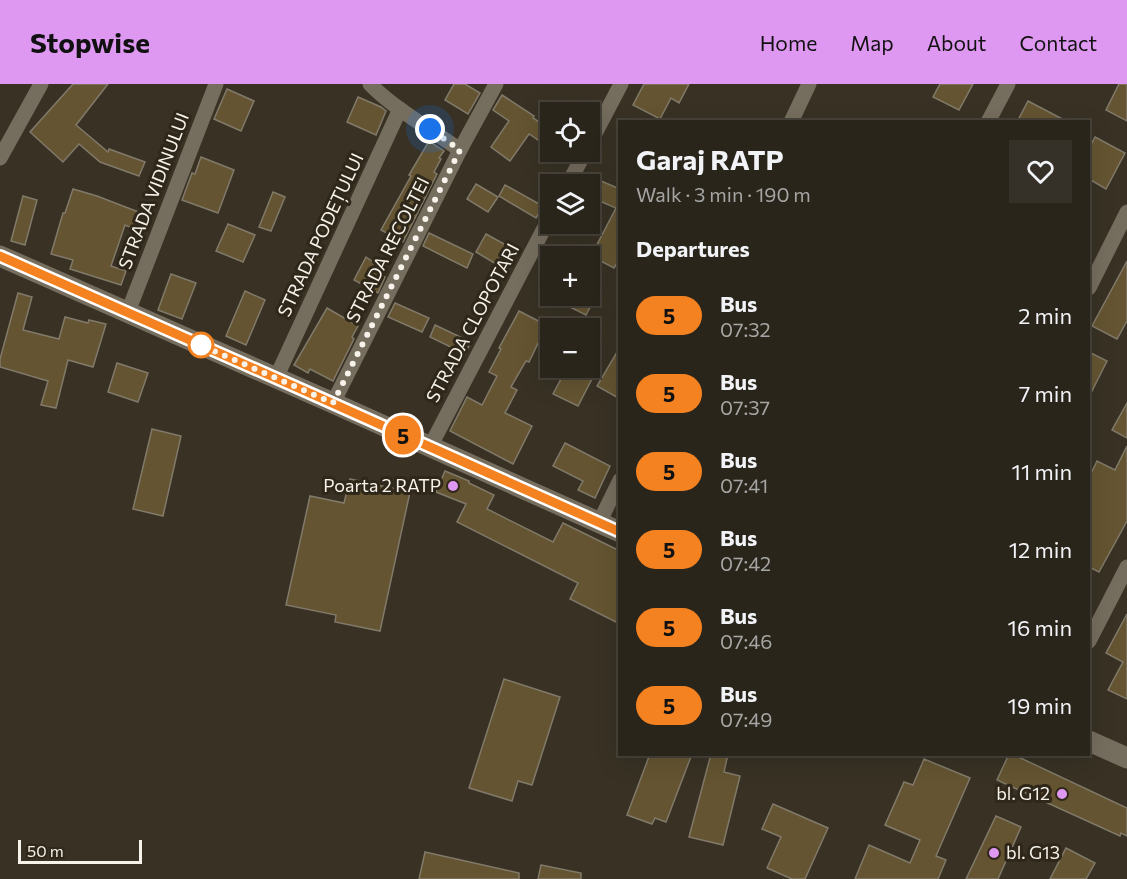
<!DOCTYPE html>
<html lang="en">
<head>
<meta charset="utf-8">
<style>
  :root { --surface:#2a251b; --page:#363128; --text:#f1f3f6; --muted:#a5a5a3; --line:#46423a; --accent:#df98f1 }
  body { margin:0; font-family:Commissioner,sans-serif; background:var(--page); color:var(--text); height:100vh; display:flex; flex-direction:column; font-size:22px; white-space:nowrap }
  * { box-sizing:border-box; margin:0 }
  p { font-size:20px; color:var(--muted) }
  .icon { flex:none; width:33px; height:33px; fill:none; stroke:currentColor; stroke-width:2; stroke-linecap:round; stroke-linejoin:round }
  .map { position:relative; flex:1; overflow:hidden }
  .side { position:absolute; left:618px; top:36px; width:472px; height:636px; display:flex; flex-direction:column; background:var(--surface); border-radius:0px; box-shadow:0 6px 24px #0002,0 0 0 2px var(--line) }
  .side>* { flex:none }
  .badge { padding:0 12px; border-radius:20px; font-size:21px; line-height:39px }
  .fabs { position:absolute; left:540px; top:18px; display:grid; gap:12px }
  .fabs a { display:grid; place-items:center; width:60px; height:60px; border-radius:0px; background:var(--surface); box-shadow:0 6px 24px #0002,0 0 0 2px var(--line); font-size:30px }
  .scale { position:absolute; left:18px; bottom:15px; width:124px; box-sizing:border-box; padding-left:6px; border:3px solid #f7f3ea; border-top:0; font-size:16px; line-height:21px; white-space:nowrap; color:#f7f3ea; -webkit-text-stroke:4px #2e271a; paint-order:stroke }
  .you { position:absolute; width:30px; height:30px; margin:-15px; border:4px solid #fff; border-radius:50%; background:#1a73e8; box-shadow:0 0 0 9px #1a73e833 }
  .map>.badge { position:absolute; translate:-50% -50%; box-shadow:0 0 0 3px #fff }
  h2 { padding:0 18px; font-size:22px; line-height:54px }
  .round { display:grid; place-items:center; flex:none; width:63px; height:63px; border-radius:0px; background:var(--page) }
  .overview { display:flex; align-items:center; justify-content:space-between; height:102px; padding:0 18px }
  h1 { font-size:28px; font-weight:700; line-height:45px }
  ul { padding:0; list-style:none }
  li { display:flex; align-items:center; gap:18px; height:78px; padding:0 18px }
  li div { flex:1 }
  li b { display:block; font-size:22px }
  li em { font-style:normal }
  li .badge { min-width:66px; font-weight:700; text-align:center }
  header { display:flex; align-items:center; gap:36px; box-sizing:border-box; height:84px; padding:0 30px; background:var(--accent); color:#111 }
  header strong { font-size:28px }
  nav { display:flex; gap:33px; margin-inline-start:auto; font-size:21px }
  .map>svg:first-child { display:block }
</style>
</head>
<body>
<header>
<strong>Stopwise</strong>
<nav><a>Home</a><a>Map</a><a>About</a><a>Contact</a></nav>
</header>
<div class="map">
<svg width="1127" height="795" viewBox="0 0 1127 795">
  <rect width="100%" height="100%" fill="#383124"/>
  <!-- building -->
  <g fill="#645431" stroke="#817a6a" stroke-width="1.5">
    <path d="M73,0H108L76,41L108,68L109,65L145,78L139,92L100,78L79,60L63,78L30,48Z"/>
    <path d="M454,0H465L480,9L468,30L445,16Z"/>
    <path d="M644,0H689L679,19L671,14L660,35L633,21Z"/>
    <path d="M940,0H973L959,26L933,13Z"/>
    <path d="M1119,0H1127V37L1106,26Z"/>
    <path d="M227,5L254,17L241,47L214,35Z"/>
    <path d="M502,11L534,32L533,34L550,45V64L529,50L510,77L491,63L509,37L493,26Z"/>
    <path d="M358,13L381,23L386,27L376,51L347,38Z"/>
    <path d="M1028,17L1068,38H1017Z"/>
    <path d="M1095,53L1125,69L1106,105L1089,95V65Z"/>
    <path d="M429,57L444,67L439,74L441,75L434,88L437,90L403,158L381,146L411,92L409,91Z"/>
    <path d="M201,73L234,86L218,129L182,116L192,89L195,90Z"/>
    <path d="M601,97L620,105V174L614,184L591,172L616,124L593,114Z"/>
    <path d="M476,100L498,113L488,128L467,115Z"/>
    <path d="M505,101L543,122L536,134L499,112Z"/>
    <path d="M73,105L97,112L141,129L135,145L125,141L111,182L126,187L121,201L70,185L73,176L51,170L63,129H65Z"/>
    <path d="M273,108L285,113L271,147L259,143Z"/>
    <path d="M23,112L37,116L25,161L11,157Z"/>
    <path d="M228,140L255,151L243,178L216,167Z"/>
    <path d="M429,149L473,170L467,184L423,162Z"/>
    <path d="M486,150L506,161L496,180L476,168Z"/>
    <path d="M366,173L379,182L376,188L385,193L378,209L354,196Z"/>
    <path d="M1127,177V237L1117,255L1092,242Z"/>
    <path d="M171,190L196,199L182,235L158,226Z"/>
    <path d="M245,207L265,216L246,261L226,252Z"/>
    <path d="M18,209L32,213L23,246L59,255L65,233L88,239L89,236L106,240L93,283L68,276L56,324L41,321L48,297L0,283V275Z"/>
    <path d="M548,212H596L586,231Z"/>
    <path d="M395,219L429,234L422,248L388,233Z"/>
    <path d="M327,224L358,242L352,253L354,255L333,297L310,285L308,289L294,281Z"/>
    <path d="M519,227L550,243V258L541,253L529,278L526,277L511,303L517,306L505,329L532,342L513,380L450,347L467,313L482,321L497,292L489,288L501,265L499,264Z"/>
    <path d="M435,241L471,258L465,270L430,253Z"/>
    <path d="M620,263V315L597,302Z"/>
    <path d="M1089,268L1107,277L1089,313Z"/>
    <path d="M117,279L148,289L138,318L108,308Z"/>
    <path d="M567,284H580L594,291L578,322L553,310Z"/>
    <path d="M1127,319V354L1112,346Z"/>
    <path d="M152,345L181,352L163,432L133,425Z"/>
    <path d="M565,359L610,382L595,414L578,406L583,397L553,382Z"/>
    <path d="M1127,362V437L1099,488L1089,483V394L1097,377L1115,386Z"/>
    <path d="M445,387L469,397V399L494,411L487,425L553,458L563,439L620,467V540L570,515L578,499L457,438L466,420L436,408Z"/>
    <path d="M350,395L410,408L380,547L335,538L336,531L286,521L310,412L344,419Z"/>
    <path d="M1127,530V615L1108,606L1123,578L1106,569Z"/>
    <path d="M504,595L560,613L532,701L518,697L512,717L469,704Z"/>
    <path d="M650,670H692L666,738L655,734L652,740L627,731Z"/>
    <path d="M711,670H728L724,688L740,692L723,761L689,753Z"/>
    <path d="M1009,670H1012L1127,724V752L1121,749L1120,752L997,696Z"/>
    <path d="M924,675L970,694L936,772L946,776L938,795H855L869,761L910,779L920,756L885,741L904,698L913,701Z"/>
    <path d="M773,720L828,744L805,795H792L767,784L781,753L762,745Z"/>
    <path d="M996,732L1021,743L998,795H966Z"/>
    <path d="M1066,764L1095,779L1086,795H1050Z"/>
    <path d="M425,768L519,789V795H419Z"/>
    <path d="M541,781L581,789V795H538Z"/>
  </g>
  <g fill="none" stroke-linecap="round" stroke-linejoin="round">
    <!-- street -->
    <g stroke="#756d5e" stroke-width="15">
      <path d="M370,0C393,24 432,46 460,66"/>
      <path d="M791,38L809,0"/>
      <path d="M988,38L1008,0"/>
      <path d="M590,59L621,0"/>
      <path d="M0,74L41,0"/>
      <path d="M568,100L585,68"/>
      <path d="M1089,204L1127,128"/>
      <path d="M128,228L216,0"/>
      <path d="M276,294L400,25"/>
      <path d="M333,319L460,66L496,0"/>
      <path d="M430,363L550,133"/>
      <path d="M599,439L620,396"/>
      <path d="M1089,557L1127,483"/>
    </g>
    <!-- secondary -->
    <g stroke="#756d5e" stroke-width="21">
      <path d="M0,172L333,319L620,448"/>
      <path d="M1089,657L1127,674"/>
    </g>
  </g>
  <g fill="none" stroke-linecap="round" stroke-linejoin="round">
    <defs>
      <path id="line" d="M0,172L314,311L620,448"/>
    </defs>
    <!-- line casing -->
    <use href="#line" stroke="#fff" stroke-width="14"/>
    <!-- line -->
    <use href="#line" stroke="#f58220" stroke-width="9"/>
    <!-- walk -->
    <path stroke="#f7f3ea" stroke-width="6" stroke-dasharray="0 10.8" d="M201,261L198,260L333,319L460,66L430,45"/>
  </g>
  <!-- markers -->
  <circle fill="#fff" stroke="#f58220" stroke-width="3" cx="201" cy="261" r="12"/>
  <g fill="#df98f1" stroke="#2e271a" stroke-width="2">
    <circle cx="453" cy="402" r="6"/>
    <circle cx="1062" cy="710" r="6"/>
    <circle cx="994" cy="769" r="6"/>
  </g>
  <g text-anchor="middle" stroke-width="6" stroke-linejoin="round" paint-order="stroke">
    <!-- street labels -->
    <g font-size="18" fill="#f7f3ea" stroke="#2e271a">
      <text transform="translate(154 107) rotate(-69)" y="6">STRADA VIDINULUI</text>
      <text transform="translate(321 151) rotate(-65)" y="6">STRADA PODEȚULUI</text>
      <text transform="translate(388 166) rotate(-63)" y="6">STRADA RECOLTEI</text>
      <text transform="translate(473 239) rotate(-62)" y="6">STRADA CLOPOTARI</text>
    </g>
    <!-- poi labels -->
    <g font-size="18" fill="#f7f3ea" stroke="#2e271a" text-anchor="end">
      <text x="441" y="408">Poarta 2 RATP</text>
      <text x="1050" y="716">bl. G12</text>
      <text x="1006" y="775" text-anchor="start">bl. G13</text>
    </g>
  </g>
</svg>
<div class="fabs">
<a><svg class="icon" aria-label="locate" viewBox="0 0 24 24"><circle cx="12" cy="12" r="6"/><path d="M12 2v4M12 18v4M2 12h4M18 12h4"/></svg></a>
<a><svg class="icon" aria-label="layers" viewBox="0 0 24 24"><path d="M12 4l9 5-9 5-9-5zM3 14l9 5 9-5"/></svg></a>
<a>+</a>
<a>−</a>
</div>
<div class="scale">50 m</div>
<div class="you" style="left:430px;top:45px"></div>
<b class="badge" style="left:403px;top:351px;background:#f58220;color:#111">5</b>
<section class="side">
<div class="overview"><div><h1>Garaj RATP</h1><p>Walk · 3 min · 190 m</p></div><a class="round"><svg class="icon" aria-label="heart" viewBox="0 0 24 24"><path d="M12 20l-8-8c-3-5 5-10 8-4 3-6 11-1 8 4z"/></svg></a></div>
<h2>Departures</h2>
<ul>
<li><span class="badge" style="background:#f58220;color:#111">5</span><div><b>Bus</b><p>07:32</p></div><em>2 min</em></li>
<li><span class="badge" style="background:#f58220;color:#111">5</span><div><b>Bus</b><p>07:37</p></div><em>7 min</em></li>
<li><span class="badge" style="background:#f58220;color:#111">5</span><div><b>Bus</b><p>07:41</p></div><em>11 min</em></li>
<li><span class="badge" style="background:#f58220;color:#111">5</span><div><b>Bus</b><p>07:42</p></div><em>12 min</em></li>
<li><span class="badge" style="background:#f58220;color:#111">5</span><div><b>Bus</b><p>07:46</p></div><em>16 min</em></li>
<li><span class="badge" style="background:#f58220;color:#111">5</span><div><b>Bus</b><p>07:49</p></div><em>19 min</em></li>
</ul>
</section>
</div>
</body>
</html>
